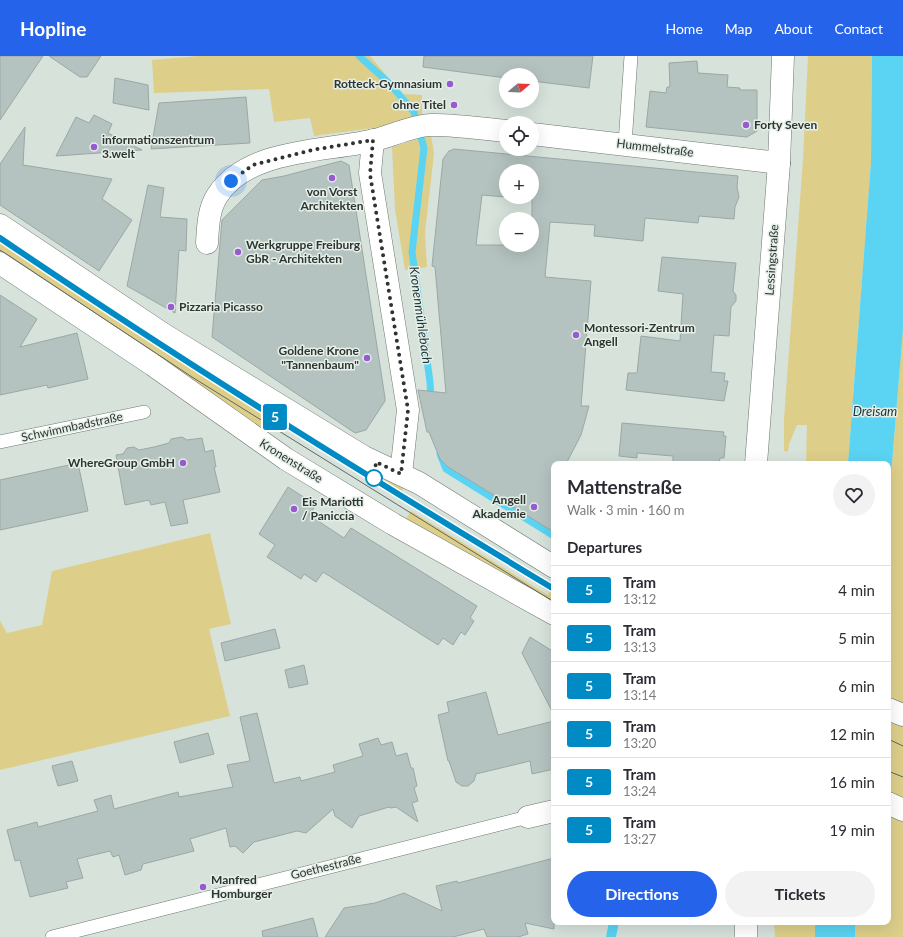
<!DOCTYPE html>
<html lang="en">
<head>
<meta charset="utf-8">
<style>
  :root { --surface:#fff; --page:#f2f2f3; --text:#2b2b33; --muted:#7c7c81; --line:#e1e1e2; --accent:#2563eb }
  body { margin:0; font-family:Lato,sans-serif; background:var(--page); color:var(--text); height:100vh; display:flex; flex-direction:column; font-size:15px; white-space:nowrap }
  * { box-sizing:border-box; margin:0 }
  p { font-size:13px; color:var(--muted) }
  .icon { flex:none; width:22px; height:22px; fill:none; stroke:currentColor; stroke-width:2; stroke-linecap:round; stroke-linejoin:round }
  .map { position:relative; flex:1; overflow:hidden }
  .sheet { position:absolute; left:551px; top:405px; width:340px; height:464px; display:flex; flex-direction:column; background:var(--surface); border-radius:8px; box-shadow:0 4px 16px #0002 }
  .sheet>* { flex:none }
  .badge { padding:0 8px; border-radius:3px; font-size:14px; line-height:26px }
  .needle { width:26px; rotate:71deg }
  .controls { position:absolute; left:499px; top:12px; display:grid; gap:8px }
  .controls a { display:grid; place-items:center; width:40px; height:40px; border-radius:50%; background:var(--surface); box-shadow:0 4px 16px #0002; font-size:20px }
  .you { position:absolute; width:20px; height:20px; margin:-10px; border:3px solid #fff; border-radius:50%; background:#1a73e8; box-shadow:0 0 0 6px #1a73e833 }
  .map>.badge { position:absolute; translate:-50% -50%; box-shadow:0 0 0 2px #fff }
  h2 { padding:0 16px; font-size:15px; line-height:36px }
  .round { display:grid; place-items:center; flex:none; width:42px; height:42px; border-radius:21px; background:var(--page) }
  .headline { display:flex; align-items:center; justify-content:space-between; height:68px; padding:0 16px }
  h1 { font-size:19px; font-weight:700; line-height:30px }
  .cta { display:flex; gap:8px; margin-top:auto; padding:8px 16px }
  .cta a { flex:1; height:46px; border-radius:24px; background:var(--accent); color:#fff; font-size:16px; font-weight:700; line-height:46px; text-align:center }
  .cta a+a { background:var(--page); color:var(--text) }
  ul { padding:0; list-style:none }
  li { display:flex; align-items:center; gap:12px; height:48px; padding:0 16px; border-top:1px solid var(--line) }
  li div { flex:1 }
  li b { display:block; font-size:15px }
  li em { font-style:normal }
  li .badge { min-width:44px; font-weight:700; text-align:center }
  header { display:flex; align-items:center; gap:24px; box-sizing:border-box; height:56px; padding:0 20px; background:var(--accent); color:#fff }
  header strong { font-size:19px }
  nav { display:flex; gap:22px; margin-inline-start:auto; font-size:14px }
  .map>svg:first-child { display:block }
</style>
</head>
<body>
<header>
<strong>Hopline</strong>
<nav><a>Home</a><a>Map</a><a>About</a><a>Contact</a></nav>
</header>
<div class="map">
<svg width="903" height="881" viewBox="0 0 903 881">
  <rect width="100%" height="100%" fill="#d7e2db"/>
  <!-- green -->
  <g fill="#ddcf8a">
    <path d="M198,0H370L402,38L422,39V61L388,70L314,80L310,62L274,66L269,33L154,37L152,4Z"/>
    <path d="M808,0H872L871,106L848,408H806L807,369H797L789,388L788,396L784,395V363L803,103Z"/>
    <path d="M431,79L434,98L425,176L427,211L405,214L395,153L392,91Z"/>
    <path d="M0,175L407,426L399,440L270,360L259,378L0,201Z"/>
    <path d="M903,273V881H855V866H888V456Z"/>
    <path d="M411,455L548,539L554,530V552L403,467Z"/>
    <path d="M210,477L231,568L209,573L230,660L0,714V565L7,577L42,569L52,515Z"/>
    <path d="M774,866H815V881H775Z"/>
  </g>
  <!-- water -->
  <g fill="#5ad4f2">
    <path d="M872,0H903V273L888,456V408H848L871,106Z"/>
    <path d="M609,866H619L616,881H606Z"/>
    <rect x="815" y="866" width="40" height="15"/>
  </g>
  <g fill="none" stroke-linecap="round" stroke-linejoin="round">
    <!-- stream -->
    <g stroke="#5ad4f2" stroke-width="7">
      <path d="M359,0L389,27L414,56L424,92L412,196L430,326L431,345"/>
      <path d="M440,398L446,413L554,480"/>
    </g>
  </g>
  <!-- building -->
  <g fill="#b4c2c0" stroke="#9aa8a6" fill-rule="evenodd">
    <path d="M0,0H43L0,64Z"/>
    <path d="M49,0H101L87,21H80Z"/>
    <path d="M424,0H593L589,32L532,25V19H506V22L423,11Z"/>
    <path d="M697,5L698,17L728,19L727,31L740,32V34H757V75L747,81L646,71L650,35L666,37L667,31H670L669,7Z"/>
    <path d="M115,22L148,29L149,54L113,47Z"/>
    <path d="M246,41L250,87L151,93L159,47Z"/>
    <path d="M94,59L112,68L108,77L142,94L56,100L76,61L89,67Z"/>
    <path d="M25,71L23,109L112,123L102,143L132,164L99,215L0,149V108Z"/>
    <path d="M454,93L738,120L737,131L739,141L735,151L734,163L699,160L698,167L645,162L643,185L594,180L595,169L550,166L545,221L591,225L581,350H589L581,379L566,408H554V476L448,411L440,403L429,376H427L418,334L446,337L435,211L432,210L443,103L449,95ZM506,115H532V141H511L532,143V189H476L482,139L506,141Z"/>
    <path d="M341,105L349,109L385,342V345L366,374L355,377L212,281L222,164L262,124L284,120Z"/>
    <path d="M148,129L164,132L160,161L187,163L186,195L179,194L175,257L127,230Z"/>
    <path d="M662,201L736,207L733,235L736,239V245L731,251L729,280L714,279L711,316L725,317L724,325H728L724,345L626,334L628,317H637L641,280L680,285L683,238L658,235Z"/>
    <path d="M0,239L37,263L20,291L77,277L88,323L48,332L47,329L0,339Z"/>
    <path d="M622,367L724,376L723,380H726L724,402H720L719,408H695L673,406V400L637,397V402L619,400Z"/>
    <path d="M182,381L187,384L202,382L205,396L213,394L216,411H214L220,436L183,444L188,467L171,470L165,446L151,449L149,444L125,449L116,399L123,398L127,392L134,391L139,394L154,391L169,387L171,383Z"/>
    <path d="M78,407L88,455L0,474V424Z"/>
    <path d="M288,431L316,449L309,459L344,482L351,472L477,550L470,562L474,565L465,579L461,576L453,589L443,582L438,589L323,516L316,526L304,518L301,523L267,501L275,489L259,478Z"/>
    <path d="M275,573L280,592L225,605L221,587Z"/>
    <path d="M530,581L554,596V659L522,597Z"/>
    <path d="M304,609L308,628L289,632L285,614Z"/>
    <path d="M486,636L498,679L554,665V713L532,718L530,705L476,718L474,725L468,730H462L456,726L449,705H448L438,659L449,656L447,646Z"/>
    <path d="M257,657L274,727L300,721L301,725L335,716L333,709L363,700L359,688L378,682L381,689L392,686L396,700L407,697L411,712H413L417,730L414,732L418,745L412,747L418,766L396,751L391,752L389,751L359,760L352,772L335,760L333,753L306,777L297,775L254,786L243,797L235,790L230,791L226,772L190,783L194,795L143,808L141,814L125,819L119,799L113,801L110,795L77,803L83,822L66,826L68,832L30,841L20,804L15,805L7,774L37,766L38,771L98,755L94,744L111,739L114,753L178,736L179,741L233,731L227,709L250,705L240,661Z"/>
    <path d="M208,677L214,698L180,707L174,686Z"/>
    <path d="M72,705L78,725L58,730L52,710Z"/>
    <path d="M554,802V873L525,867L528,878L518,881H487L484,873L453,881H325L344,852L375,847L404,837L442,855L436,830L457,825L458,827Z"/>
    <path d="M313,862L318,881H263L262,875Z"/>
  </g>
  <g fill="none" stroke-linecap="round" stroke-linejoin="round">
    <defs>
      <g id="lane">
        <path d="M625,88L631,0"/>
        <path d="M0,386L144,356"/>
        <path d="M52,881L528,761"/>
      </g>
      <g id="street">
        <path d="M532,78L779,107"/>
        <path d="M373,84L370,117L408,354L401,418"/>
        <path d="M207,187C208,172 208,154 217,140C247,92 326,96 375,84C390,80 416,69 430,69C454,68 482,73 506,75"/>
        <path d="M528,761L554,755"/>
      </g>
      <g id="secondary">
        <path d="M0,169L163,278L364,401L419,427L554,511"/>
        <path d="M0,207L153,309L286,403L393,468L554,558"/>
        <path d="M888,653L903,659"/>
        <path d="M888,747L903,754"/>
      </g>
      <g id="primary">
        <path d="M756,408L779,107"/>
        <path d="M746,866V881"/>
      </g>
      <path id="highway" d="M779,107L783,0"/>
    </defs>
    <!-- lane casing -->
    <use href="#lane" stroke="#6d7770" stroke-width="14"/>
    <!-- street casing -->
    <use href="#street" stroke="#6d7770" stroke-width="23"/>
    <!-- secondary casing -->
    <use href="#secondary" stroke="#6d7770" stroke-width="23"/>
    <!-- primary casing -->
    <use href="#primary" stroke="#6d7770" stroke-width="23"/>
    <!-- highway casing -->
    <use href="#highway" stroke="#6d7770" stroke-width="23"/>
    <!-- lane -->
    <use href="#lane" stroke="#fff" stroke-width="13"/>
    <!-- street -->
    <use href="#street" stroke="#fff" stroke-width="22"/>
    <!-- secondary -->
    <use href="#secondary" stroke="#fff" stroke-width="22"/>
    <!-- primary -->
    <use href="#primary" stroke="#fff" stroke-width="22"/>
    <!-- highway -->
    <use href="#highway" stroke="#fff" stroke-width="22"/>
    <!-- tram -->
    <g stroke="#616763" stroke-width="1">
      <path d="M0,182C181,305 367,420 554,533"/>
      <path d="M0,194L192,321L554,546"/>
      <path d="M888,683L903,690"/>
      <path d="M888,715L903,721"/>
    </g>
  </g>
  <g fill="none" stroke-linecap="round" stroke-linejoin="round">
    <defs>
      <path id="line" d="M0,182C181,305 367,420 554,533"/>
    </defs>
    <!-- line casing -->
    <use href="#line" stroke="#fff" stroke-width="9"/>
    <!-- line -->
    <use href="#line" stroke="#008bc5" stroke-width="6"/>
    <!-- walk -->
    <path stroke="#2f3431" stroke-width="4" stroke-dasharray="0 7.2" d="M231,125L253,109L312,94L373,84L370,118L408,354L401,418L376,406L374,422"/>
  </g>
  <!-- markers -->
  <g fill="#985ad1" stroke="#e4efe8" stroke-width="1.5">
    <circle cx="450" cy="28" r="4"/>
    <circle cx="454" cy="49" r="4"/>
    <circle cx="746" cy="69" r="4"/>
    <circle cx="94" cy="91" r="4"/>
    <circle cx="332" cy="122" r="4"/>
    <circle cx="238" cy="196" r="4"/>
    <circle cx="171" cy="251" r="4"/>
    <circle cx="576" cy="279" r="4"/>
    <circle cx="367" cy="302" r="4"/>
    <circle cx="183" cy="407" r="4"/>
    <circle cx="534" cy="451" r="4"/>
    <circle cx="294" cy="453" r="4"/>
    <circle cx="203" cy="831" r="4"/>
  </g>
  <circle fill="#fff" stroke="#008bc5" stroke-width="2" cx="374" cy="422" r="8"/>
  <g text-anchor="middle" stroke-width="3" stroke-linejoin="round" paint-order="stroke">
    <!-- poi labels -->
    <g font-size="12" font-weight="bold" fill="#2f3431" stroke="#e4efe8" text-anchor="start">
      <text x="442" y="32" text-anchor="end">Rotteck-Gymnasium</text>
      <text x="446" y="53" text-anchor="end">ohne Titel</text>
      <text x="754" y="73">Forty Seven</text>
      <text x="102" y="88">informationszentrum<tspan x="102" dy="14">3.welt</tspan></text>
      <text x="332" y="140" text-anchor="middle">von Vorst<tspan x="332" dy="14">Architekten</tspan></text>
      <text x="246" y="193">Werkgruppe Freiburg<tspan x="246" dy="14">GbR - Architekten</tspan></text>
      <text x="179" y="255">Pizzaria Picasso</text>
      <text x="584" y="276">Montessori-Zentrum<tspan x="584" dy="14">Angell</tspan></text>
      <text x="359" y="299" text-anchor="end">Goldene Krone<tspan x="359" dy="14">"Tannenbaum"</tspan></text>
      <text x="175" y="411" text-anchor="end">WhereGroup GmbH</text>
      <text x="526" y="448" text-anchor="end">Angell<tspan x="526" dy="14">Akademie</tspan></text>
      <text x="302" y="450">Eis Mariotti<tspan x="302" dy="14">/ Paniccia</tspan></text>
      <text x="211" y="828">Manfred<tspan x="211" dy="14">Homburger</tspan></text>
    </g>
    <!-- street labels -->
    <g font-size="12" fill="#2f3431" stroke="#e4efe8">
      <text transform="translate(655 92) rotate(7)" y="4">Hummelstraße</text>
      <text transform="translate(772 204) rotate(-86)" y="4">Lessingstraße</text>
      <text transform="translate(72 371) rotate(-12)" y="4">Schwimmbadstraße</text>
      <text transform="translate(291 405) rotate(32)" y="4">Kronenstraße</text>
      <text transform="translate(326 811) rotate(-14)" y="4">Goethestraße</text>
    </g>
    <!-- water labels -->
    <g font-size="13" font-style="italic" fill="#1c3237" stroke="#e4efe8">
      <text transform="translate(421 259) rotate(82)" y="5">Kronenmühlebach</text>
      <text x="875" y="360">Dreisam</text>
    </g>
  </g>
</svg>
<div class="controls">
<a><svg class="needle" viewBox="-14 -14 28 28"><path d="M0-13l5 13h-10z" fill="#e53935"/><path d="M0 13l5-13h-10z" fill="#7c7c81"/></svg></a>
<a><svg class="icon" aria-label="locate" viewBox="0 0 24 24"><circle cx="12" cy="12" r="6"/><path d="M12 2v4M12 18v4M2 12h4M18 12h4"/></svg></a>
<a>+</a>
<a>−</a>
</div>
<div class="you" style="left:231px;top:125px"></div>
<b class="badge" style="left:275px;top:361px;background:#008bc5;color:#fff">5</b>
<section class="sheet">
<div class="headline"><div><h1>Mattenstraße</h1><p>Walk · 3 min · 160 m</p></div><a class="round"><svg class="icon" aria-label="heart" viewBox="0 0 24 24"><path d="M12 20l-8-8c-3-5 5-10 8-4 3-6 11-1 8 4z"/></svg></a></div>
<h2>Departures</h2>
<ul>
<li><span class="badge" style="background:#008bc5;color:#fff">5</span><div><b>Tram</b><p>13:12</p></div><em>4 min</em></li>
<li><span class="badge" style="background:#008bc5;color:#fff">5</span><div><b>Tram</b><p>13:13</p></div><em>5 min</em></li>
<li><span class="badge" style="background:#008bc5;color:#fff">5</span><div><b>Tram</b><p>13:14</p></div><em>6 min</em></li>
<li><span class="badge" style="background:#008bc5;color:#fff">5</span><div><b>Tram</b><p>13:20</p></div><em>12 min</em></li>
<li><span class="badge" style="background:#008bc5;color:#fff">5</span><div><b>Tram</b><p>13:24</p></div><em>16 min</em></li>
<li><span class="badge" style="background:#008bc5;color:#fff">5</span><div><b>Tram</b><p>13:27</p></div><em>19 min</em></li>
</ul>
<div class="cta"><a>Directions</a><a>Tickets</a></div>
</section>
</div>
</body>
</html>
